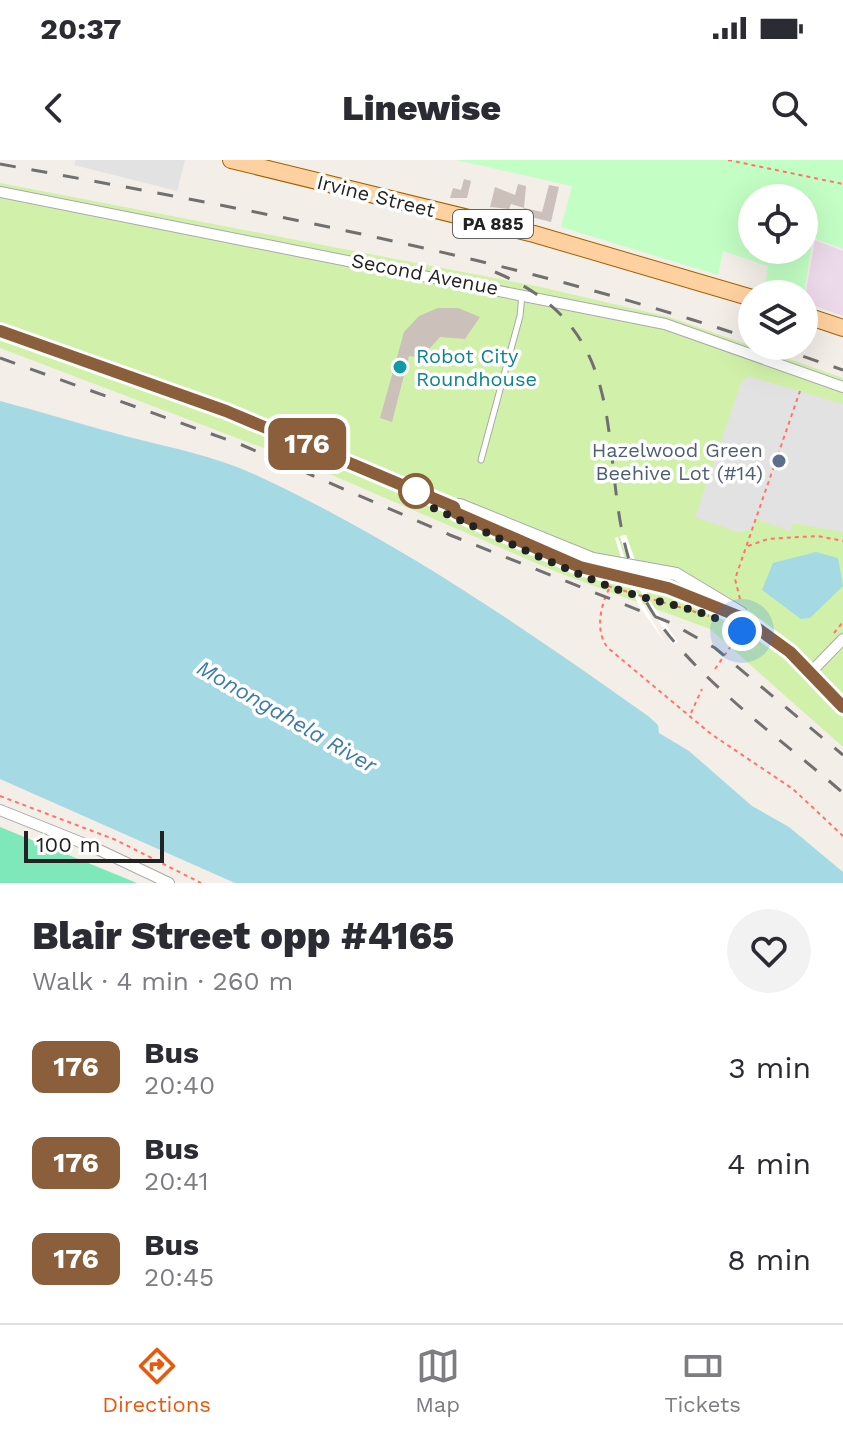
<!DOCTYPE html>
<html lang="en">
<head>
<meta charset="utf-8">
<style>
  :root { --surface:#fff; --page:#f2f2f3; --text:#2b2b33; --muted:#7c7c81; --line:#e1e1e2; --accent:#ea580c }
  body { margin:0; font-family:"Work Sans",sans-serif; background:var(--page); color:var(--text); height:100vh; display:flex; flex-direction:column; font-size:30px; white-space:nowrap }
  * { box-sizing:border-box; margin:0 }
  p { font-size:26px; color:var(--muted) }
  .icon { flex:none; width:44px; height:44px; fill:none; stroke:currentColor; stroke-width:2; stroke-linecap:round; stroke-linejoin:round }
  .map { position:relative; height:723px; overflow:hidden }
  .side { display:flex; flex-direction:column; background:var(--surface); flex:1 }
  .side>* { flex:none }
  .badge { padding:0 16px; border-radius:12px; font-size:28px; line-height:52px }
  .buttons { position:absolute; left:738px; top:24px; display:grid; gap:16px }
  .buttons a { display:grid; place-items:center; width:80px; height:80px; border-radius:50%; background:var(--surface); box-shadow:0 8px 32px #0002; font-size:40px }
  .scale { position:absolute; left:24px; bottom:20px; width:140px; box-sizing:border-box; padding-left:8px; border:4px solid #222; border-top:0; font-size:22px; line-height:28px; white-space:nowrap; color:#222; -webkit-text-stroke:6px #fff; paint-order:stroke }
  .you { position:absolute; width:40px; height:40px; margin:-20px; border:6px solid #fff; border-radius:50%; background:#1a73e8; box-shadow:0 0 0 12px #1a73e833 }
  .map>.badge { position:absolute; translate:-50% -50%; box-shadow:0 0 0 4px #fff }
  .round { display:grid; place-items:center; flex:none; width:84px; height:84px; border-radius:42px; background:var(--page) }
  .headline { display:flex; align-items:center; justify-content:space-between; height:136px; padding:0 32px }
  h1 { font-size:38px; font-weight:800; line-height:60px }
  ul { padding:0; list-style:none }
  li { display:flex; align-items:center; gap:24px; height:96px; padding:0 32px }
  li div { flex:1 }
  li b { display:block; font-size:30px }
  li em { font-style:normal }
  li .badge { min-width:88px; font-weight:700; text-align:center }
  .status { display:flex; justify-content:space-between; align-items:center; height:56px; padding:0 40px; background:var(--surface); direction:ltr }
  .status svg { height:22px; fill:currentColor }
  header { display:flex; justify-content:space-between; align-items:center; height:104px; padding:0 32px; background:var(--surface); font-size:36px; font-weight:800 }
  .dock { display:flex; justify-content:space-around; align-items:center; height:112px; border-top:2px solid var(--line); background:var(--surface); font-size:22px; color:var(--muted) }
  .dock a { display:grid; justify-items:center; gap:4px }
  .dock .selected { color:var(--accent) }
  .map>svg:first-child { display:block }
</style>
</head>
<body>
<div class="status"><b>20:37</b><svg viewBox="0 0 49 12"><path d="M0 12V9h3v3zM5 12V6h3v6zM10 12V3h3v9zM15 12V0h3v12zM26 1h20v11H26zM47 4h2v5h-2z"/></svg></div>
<header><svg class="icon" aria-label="back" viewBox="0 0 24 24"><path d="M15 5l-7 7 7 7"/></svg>Linewise<svg class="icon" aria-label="search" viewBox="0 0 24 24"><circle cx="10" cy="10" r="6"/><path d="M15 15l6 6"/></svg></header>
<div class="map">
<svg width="843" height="723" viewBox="0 0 843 723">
  <rect width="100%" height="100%" fill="#f3eee8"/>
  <!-- industrial -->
  <path fill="#ecd9ea" d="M815,80L843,91V156L804,142Z"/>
  <!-- grass -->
  <path fill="#d1f1aa" d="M0,23L541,127L669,157L843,218V587L710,469L559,413L311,306L0,188Z"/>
  <!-- park -->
  <path fill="#c3ffc4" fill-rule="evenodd" d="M456,0H843V89L813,78L804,134H785L765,127L768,106L723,91L718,115L561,67L572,26ZM752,38H804V90H752Z"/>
  <!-- pitch -->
  <path fill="#7fe8ba" d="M0,667L137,723H0Z"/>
  <!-- parking -->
  <g fill="#e2e2e2">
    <path d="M76,0H185L177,31L74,5Z"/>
    <path d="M748,216L843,244V372L793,363L790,371L756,359L752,369L738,372L695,357L741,223Z"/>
  </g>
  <!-- water -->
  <g fill="#a5d9e4">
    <path d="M0,241C43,252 86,266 129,277C172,288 214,296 256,315C396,380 523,467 648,556L658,565L659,573L689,591L752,646L789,667L843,712V723H235L0,619Z"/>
    <path d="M816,392L838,398L843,426L810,458L801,459L762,430L773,403Z"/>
  </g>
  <!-- pier -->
  <g fill="#fff">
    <path d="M626,375L650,441L678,482L673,485L635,422L620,376Z"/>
    <path d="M618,377L635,429L664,481L639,446L626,415L615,378Z"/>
  </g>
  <!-- building -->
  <g fill="#cbc0ba">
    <path d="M464,19L471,21L467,38H450L453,28L461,30Z"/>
    <path d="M518,24L526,26L524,48L511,44L509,49L490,47L495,27L515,35Z"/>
    <path d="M549,25L559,27L551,62L523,55L524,48L542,52Z"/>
    <path d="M438,148H458L480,157L465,179L440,177L421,198L409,196L392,262L380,258L404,172L419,156Z"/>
  </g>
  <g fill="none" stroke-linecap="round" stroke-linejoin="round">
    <defs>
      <path id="service" d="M481,300L520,156L522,134"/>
      <g id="minor">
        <path d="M0,32L665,164L843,227"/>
        <path d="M811,512L843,479"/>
        <path d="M0,650L95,688L169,723"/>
      </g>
      <g id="tertiary">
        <path d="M0,171L226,251L454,347L456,353L580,407L694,436L743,458"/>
        <path d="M454,347L460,345L593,399L676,414L741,453L743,458L790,492L843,547"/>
      </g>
      <g id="primary">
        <path d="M231,0L534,74L752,138"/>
        <path d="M804,155L843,168"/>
      </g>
    </defs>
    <!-- service casing -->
    <use href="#service" stroke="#a9a9a9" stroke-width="7"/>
    <!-- minor casing -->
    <use href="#minor" stroke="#a9a9a9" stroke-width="12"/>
    <!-- tertiary casing -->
    <use href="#tertiary" stroke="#a9a9a9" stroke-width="14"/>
    <!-- primary casing -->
    <use href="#primary" stroke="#9f6200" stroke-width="18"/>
    <!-- path -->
    <g stroke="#ff736c" stroke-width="2" stroke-dasharray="4 4" stroke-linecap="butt">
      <path d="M728,0L843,24"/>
      <path d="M748,386L768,379L817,376L843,381"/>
      <path d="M608,426L709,456"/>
      <path d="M609,429C600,447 595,472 608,488L711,574L793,629L843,676"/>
      <path d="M740,439L735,419L800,231"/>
      <path d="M834,473L843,462"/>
      <path d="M715,509L742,470"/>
      <path d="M691,553L702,529"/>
      <path d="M0,636L116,680L201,723"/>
    </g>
    <!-- service -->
    <use href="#service" stroke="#fff" stroke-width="5"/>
    <!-- minor -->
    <use href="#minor" stroke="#fff" stroke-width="10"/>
    <!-- tertiary -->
    <use href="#tertiary" stroke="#fff" stroke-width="12"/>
    <!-- primary -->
    <use href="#primary" stroke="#ffd1a0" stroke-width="16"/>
    <!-- rail -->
    <g stroke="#707070" stroke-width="3" stroke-dasharray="16 16" stroke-linecap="butt">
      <path d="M0,4C253,50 508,97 752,179"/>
      <path d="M495,112C656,179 582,325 647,443C684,511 784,581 843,633"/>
      <path d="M773,186L843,210"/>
      <path d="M0,198L242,285L450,375L671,463L715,488L843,595"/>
    </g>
  </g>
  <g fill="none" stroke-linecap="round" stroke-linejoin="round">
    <defs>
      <path id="line" d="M0,171L226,251L454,347L456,353L580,407L668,428L743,458L790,492L843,547"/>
    </defs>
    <!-- line casing -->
    <use href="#line" stroke="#fff" stroke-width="18"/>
    <!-- line -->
    <use href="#line" stroke="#8b5e3c" stroke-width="12"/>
    <!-- walk -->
    <path stroke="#222" stroke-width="8" stroke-dasharray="0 14.4" d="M416,331V340C480,369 543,400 608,426C651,443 700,446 742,471"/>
  </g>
  <!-- markers -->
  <circle fill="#0f9aa8" stroke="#fff" stroke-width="3" cx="400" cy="207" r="8"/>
  <circle fill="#5c6f8a" stroke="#fff" stroke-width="3" cx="779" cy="301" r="8"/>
  <circle fill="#fff" stroke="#8b5e3c" stroke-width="4" cx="416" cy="331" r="16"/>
  <g text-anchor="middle" stroke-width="7" stroke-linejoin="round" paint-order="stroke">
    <!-- shield labels -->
    <rect fill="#fff" stroke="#646464" stroke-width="2" x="453" y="50" width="80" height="28" rx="6"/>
    <g font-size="18" font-weight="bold" fill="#222">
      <text x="493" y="70">PA 885</text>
    </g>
    <!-- street labels -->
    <g font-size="20" fill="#222" stroke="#fff">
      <text transform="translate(376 36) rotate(14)" y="7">Irvine Street</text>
      <text transform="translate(425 114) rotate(11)" y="7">Second Avenue</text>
    </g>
    <!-- culture labels -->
    <g font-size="20" fill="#0d838f" stroke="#fff" text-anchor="start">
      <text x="416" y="203">Robot City<tspan x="416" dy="23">Roundhouse</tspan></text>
    </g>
    <!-- service labels -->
    <g font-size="20" fill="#4e5e75" stroke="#fff" text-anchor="end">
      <text x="763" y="297">Hazelwood Green<tspan x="763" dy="23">Beehive Lot (#14)</tspan></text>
    </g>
    <!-- water labels -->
    <g font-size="22" font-style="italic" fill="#3e7bac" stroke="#fff">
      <text transform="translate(287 556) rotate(30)" y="8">Monongahela River</text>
    </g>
  </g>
</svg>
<div class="buttons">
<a><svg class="icon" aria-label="locate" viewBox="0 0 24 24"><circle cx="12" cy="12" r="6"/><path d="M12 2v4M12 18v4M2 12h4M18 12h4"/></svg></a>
<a><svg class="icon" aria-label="layers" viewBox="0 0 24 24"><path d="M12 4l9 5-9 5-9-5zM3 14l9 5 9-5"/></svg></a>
</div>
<div class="scale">100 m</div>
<div class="you" style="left:742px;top:471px"></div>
<b class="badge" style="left:307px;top:284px;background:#8b5e3c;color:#fff">176</b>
</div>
<section class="side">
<div class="headline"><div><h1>Blair Street opp #4165</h1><p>Walk · 4 min · 260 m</p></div><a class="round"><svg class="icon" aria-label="heart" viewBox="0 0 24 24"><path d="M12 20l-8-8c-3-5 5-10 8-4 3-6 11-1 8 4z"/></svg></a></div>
<ul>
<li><span class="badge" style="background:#8b5e3c;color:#fff">176</span><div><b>Bus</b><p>20:40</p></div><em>3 min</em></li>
<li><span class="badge" style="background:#8b5e3c;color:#fff">176</span><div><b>Bus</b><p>20:41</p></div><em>4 min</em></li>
<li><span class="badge" style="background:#8b5e3c;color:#fff">176</span><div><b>Bus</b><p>20:45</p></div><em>8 min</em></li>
</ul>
</section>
<nav class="dock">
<a class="selected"><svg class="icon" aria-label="directions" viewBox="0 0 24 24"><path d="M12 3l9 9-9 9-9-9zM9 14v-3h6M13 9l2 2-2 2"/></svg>Directions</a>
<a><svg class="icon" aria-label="map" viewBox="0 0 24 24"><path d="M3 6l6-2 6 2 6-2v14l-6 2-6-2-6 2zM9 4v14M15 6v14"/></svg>Map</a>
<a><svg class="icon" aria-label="tickets" viewBox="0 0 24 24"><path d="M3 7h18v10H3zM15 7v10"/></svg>Tickets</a>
</nav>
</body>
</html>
